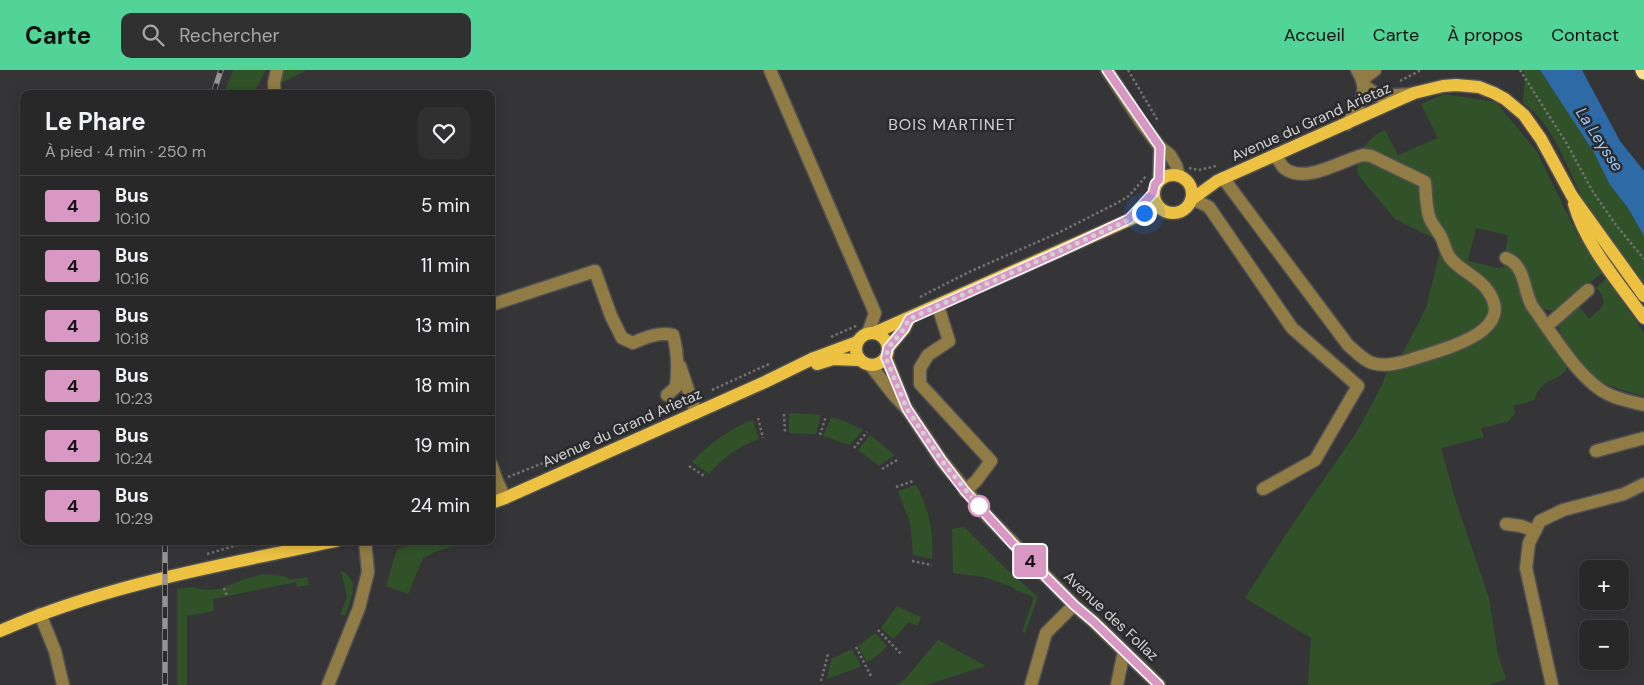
<!DOCTYPE html>
<html lang="fr">
<head>
<meta charset="utf-8">
<style>
  :root { --surface:#282829; --page:#303031; --text:#f1f3f6; --muted:#a5a6a8; --line:#444446; --accent:#52d397 }
  body { margin:0; font-family:"DM Sans",sans-serif; background:var(--page); color:var(--text); height:100vh; display:flex; flex-direction:column; font-size:19px; white-space:nowrap }
  * { box-sizing:border-box; margin:0 }
  p { font-size:16px; color:var(--muted) }
  .icon { flex:none; width:28px; height:28px; fill:none; stroke:currentColor; stroke-width:2; stroke-linecap:round; stroke-linejoin:round }
  .map { position:relative; flex:1; overflow:hidden }
  .sheet { position:absolute; left:20px; top:20px; width:475px; height:455px; display:flex; flex-direction:column; background:var(--surface); border-radius:10px; box-shadow:0 2px 12px #0003,0 0 0 1px var(--line) }
  .sheet>* { flex:none }
  .badge { padding:0 10px; border-radius:4px; font-size:18px; line-height:32px }
  .controls { position:absolute; left:1579px; top:490px; display:grid; gap:10px }
  .controls a { display:grid; place-items:center; width:50px; height:50px; border-radius:10px; background:var(--surface); box-shadow:0 2px 12px #0003,0 0 0 1px var(--line); font-size:25px }
  .you { position:absolute; width:25px; height:25px; margin:-12px; border:4px solid #fff; border-radius:50%; background:#1a73e8; box-shadow:0 0 0 8px #1a73e833 }
  .map>.badge { position:absolute; translate:-50% -50%; box-shadow:0 0 0 2px #fff }
  .round { display:grid; place-items:center; flex:none; width:52px; height:52px; border-radius:10px; background:var(--page) }
  .head { display:flex; align-items:center; justify-content:space-between; height:85px; padding:0 25px }
  h1 { font-size:24px; font-weight:700; line-height:38px }
  ul { padding:0; list-style:none }
  li { display:flex; align-items:center; gap:15px; height:60px; padding:0 25px; border-top:1px solid var(--line) }
  li div { flex:1 }
  li b { display:block; font-size:19px }
  li em { font-style:normal }
  li .badge { min-width:55px; font-weight:700; text-align:center }
  header { display:flex; align-items:center; gap:30px; box-sizing:border-box; height:70px; padding:0 25px; background:var(--accent); color:#111 }
  header strong { font-size:24px }
  nav { display:flex; gap:28px; margin-inline-start:auto; font-size:18px }
  .search { width:350px; height:45px; background:var(--page); display:flex; align-items:center; gap:12px; box-sizing:border-box; padding:0 18px; border-radius:10px; color:var(--muted); font-size:19px }
  .map>svg:first-child { display:block }
</style>
</head>
<body>
<header>
<strong>Carte</strong>
<div class="search"><svg class="icon" aria-label="search" viewBox="0 0 24 24"><circle cx="10" cy="10" r="6"/><path d="M15 15l6 6"/></svg>Rechercher</div>
<nav><a>Accueil</a><a>Carte</a><a>À propos</a><a>Contact</a></nav>
</header>
<div class="map">
<svg width="1644" height="615" viewBox="0 0 1644 615">
  <rect width="100%" height="100%" fill="#353537"/>
  <!-- green -->
  <g fill="#315229">
    <path d="M233,0H266L253,24H224Z"/>
    <path d="M280,0H307L283,12L279,11Z"/>
    <path d="M1523,0H1540L1570,45L1593,81L1610,115L1628,138L1644,166V216C1624,189 1602,161 1585,132C1568,101 1553,52 1523,33L1525,4Z"/>
    <path d="M1444,24L1496,32L1537,82L1577,164L1603,202L1555,241L1542,239L1537,235L1505,184L1508,165L1476,158L1468,191L1498,198L1504,197L1507,194L1512,196L1519,211L1520,223L1526,236L1567,294L1566,301C1552,313 1542,309 1534,330L1514,336L1515,343L1508,352L1481,358L1484,367L1441,378L1456,432L1489,528L1498,585L1506,609L1489,615H1308L1311,568L1245,528L1286,464L1356,363L1379,321L1388,300L1404,281L1426,238L1441,177L1435,169L1395,149L1358,105C1355,86 1367,67 1385,60L1398,85L1438,68L1421,34Z"/>
    <path d="M1607,208L1644,263V326C1628,322 1611,317 1596,309C1584,302 1562,270 1558,256L1561,247L1577,234L1589,249L1600,239L1604,232L1601,223L1596,218Z"/>
    <path d="M789,343L821,345L816,364L789,363Z"/>
    <path d="M831,347L844,351L863,360L850,375L823,366Z"/>
    <path d="M753,350L759,369C739,376 722,388 709,404L692,392C710,373 729,359 753,350Z"/>
    <path d="M870,365L895,385L879,396L858,380Z"/>
    <path d="M916,415C929,438 934,462 932,489L913,485L910,452L898,421Z"/>
    <path d="M964,457L1002,495L1038,527L1025,563L1022,562L1034,527L1015,520V518L984,507L953,503L952,459Z"/>
    <path d="M426,471H470L435,482L423,488L408,524L386,516L397,479Z"/>
    <path d="M341,501C362,509 350,532 345,546L341,544L347,526Z"/>
    <path d="M263,504L284,506L291,510L307,507L309,515L297,517L296,512L213,529L214,541L187,546V615H177V519L193,517L200,519L208,520L220,519L245,509Z"/>
    <path d="M897,536L921,547L918,556L909,552L893,569L881,558Z"/>
    <path d="M875,563L887,576L878,585L867,592L858,576Z"/>
    <path d="M938,570L986,596L926,615H896L904,610Z"/>
    <path d="M852,579L861,596L855,599L827,609L831,589Z"/>
  </g>
  <!-- water -->
  <path fill="#2e6aa6" d="M1540,0H1582L1620,71L1644,101V166L1628,138L1610,115L1593,81Z"/>
  <g fill="none" stroke-linecap="round" stroke-linejoin="round">
    <defs>
      <g id="minor">
        <path d="M770,0L875,243L868,263"/>
        <path d="M1107,0L1141,52L1160,77L1170,85L1176,95L1179,106"/>
        <path d="M1363,9L1375,0"/>
        <path d="M1363,15L1379,26L1412,24"/>
        <path d="M275,24L274,13L277,0"/>
        <path d="M1347,54C1360,36 1371,21 1357,0"/>
        <path d="M1223,108L1348,275C1355,281 1363,290 1372,293C1384,297 1401,293 1413,289C1440,280 1518,263 1488,221C1479,207 1462,202 1451,189C1446,183 1445,176 1442,169C1439,162 1433,156 1430,149C1426,140 1426,122 1425,112L1371,86L1363,85C1342,90 1305,115 1284,98C1281,95 1278,89 1275,85"/>
        <path d="M1159,110L1160,77"/>
        <path d="M1191,130L1199,132L1209,137L1292,258L1358,316L1315,390L1263,419"/>
        <path d="M1506,188C1526,196 1523,220 1532,236C1552,263 1580,312 1610,325C1621,330 1633,332 1644,335"/>
        <path d="M491,235L595,201L611,246L622,268L633,273C646,267 659,262 673,265C678,282 678,299 676,317L667,325"/>
        <path d="M938,236L949,271L928,285L920,298V314L991,391L976,411L965,421"/>
        <path d="M1547,256L1588,220"/>
        <path d="M886,288L903,330"/>
        <path d="M680,296L696,343"/>
        <path d="M871,296L892,323L907,339L942,391L988,447L1074,535L1094,552L1159,615"/>
        <path d="M1596,381L1644,368"/>
        <path d="M491,394L497,411L505,428"/>
        <path d="M1506,454L1521,456L1535,461"/>
        <path d="M40,544L55,581L63,615"/>
        <path d="M328,615L359,538L368,502L365,471"/>
        <path d="M1031,615L1046,563L1074,535"/>
        <path d="M1117,615L1124,581"/>
        <path d="M1552,615L1526,498L1529,473L1540,451L1563,440L1624,424L1644,414"/>
      </g>
      <g id="major">
        <circle cx="1173" cy="124" r="19"/>
        <path d="M1191,130L1217,111L1414,23L1443,16L1456,15L1479,17L1494,23L1505,29L1524,45L1541,69L1572,126L1644,226"/>
        <path d="M1574,134C1585,174 1619,213 1644,248"/>
        <circle cx="872" cy="279" r="16"/>
        <path d="M874,263L1158,137"/>
        <path d="M888,278L904,259L909,249"/>
        <path d="M817,294L833,289L859,290"/>
        <path d="M491,433L505,428L765,312L814,288L857,272"/>
        <path d="M0,561C107,514 223,495 336,471"/>
      </g>
      <path id="highway" d="M1643,0L1644,2"/>
    </defs>
    <!-- minor casing -->
    <use href="#minor" stroke="#515153" stroke-width="15"/>
    <!-- major casing -->
    <use href="#major" stroke="#515153" stroke-width="15"/>
    <!-- highway casing -->
    <use href="#highway" stroke="#515153" stroke-width="18"/>
    <!-- path -->
    <g stroke="#727274" stroke-width="2.5" stroke-dasharray="2.5 2.5" stroke-linecap="butt">
      <path d="M1128,0L1158,51"/>
      <path d="M1520,0L1567,74L1593,122L1616,155L1644,189"/>
      <path d="M1400,11L1421,0"/>
      <path d="M1243,84L1341,39"/>
      <path d="M1189,98L1199,100L1216,96"/>
      <path d="M920,227L969,202L1058,163L1117,133L1129,126L1147,105"/>
      <path d="M831,267L858,255"/>
      <path d="M712,320L771,293"/>
      <path d="M784,344L785,363"/>
      <path d="M758,348L763,368"/>
      <path d="M820,365L826,346"/>
      <path d="M854,378L867,362"/>
      <path d="M689,396L706,407"/>
      <path d="M882,399L899,389"/>
      <path d="M508,407L591,374"/>
      <path d="M896,417L913,411"/>
      <path d="M207,484L251,471"/>
      <path d="M912,491L932,495"/>
      <path d="M224,518L227,526"/>
      <path d="M878,560L901,584"/>
      <path d="M856,577L872,608"/>
      <path d="M821,611L828,584"/>
    </g>
    <!-- minor -->
    <use href="#minor" stroke="#917c45" stroke-width="12"/>
    <!-- major -->
    <use href="#major" stroke="#edc141" stroke-width="12"/>
    <!-- highway -->
    <use href="#highway" stroke="#ffe091" stroke-width="15"/>
    <defs>
      <g id="rail">
        <path d="M213,24L221,0"/>
        <path d="M165,471V615"/>
      </g>
    </defs>
    <!-- rail casing -->
    <use href="#rail" stroke="#949496" stroke-width="5.5"/>
    <!-- rail -->
    <use href="#rail" stroke="#2b2b2d" stroke-width="4" stroke-dasharray="11" stroke-linecap="butt"/>
  </g>
  <g fill="none" stroke-linecap="round" stroke-linejoin="round">
    <defs>
      <path id="line" d="M1107,0L1160,77L1159,110L1155,114L1153,123L1129,149L1061,181L909,249L904,259L888,278L886,288L907,339L942,391L965,421L1013,474L1074,535L1094,552L1159,615"/>
    </defs>
    <!-- line casing -->
    <use href="#line" stroke="#fff" stroke-width="11"/>
    <!-- line -->
    <use href="#line" stroke="#d898c3" stroke-width="8"/>
    <!-- walk -->
    <path stroke="#d2d2d4" stroke-width="5" stroke-dasharray="0 9" d="M979,436L981,439L942,391L907,339L886,288L888,278L904,259L909,249L1144,143"/>
  </g>
  <!-- markers -->
  <circle fill="#fff" stroke="#d898c3" stroke-width="2.5" cx="979" cy="436" r="10"/>
  <g text-anchor="middle" stroke-width="5" stroke-linejoin="round" paint-order="stroke">
    <!-- street labels -->
    <g font-size="15" fill="#d2d2d4" stroke="#2b2b2d">
      <text transform="translate(1311 52) rotate(-24)" y="5">Avenue du Grand Arietaz</text>
      <text transform="translate(622 358) rotate(-24)" y="5">Avenue du Grand Arietaz</text>
      <text transform="translate(1111 546) rotate(43)" y="5">Avenue des Follaz</text>
    </g>
    <!-- neighbourhood labels -->
    <g font-size="16" letter-spacing="1" fill="#d2d2d4" stroke="#2b2b2d">
      <text x="952" y="60">BOIS MARTINET</text>
    </g>
    <!-- water labels -->
    <g font-size="16" font-style="italic" fill="#98c6f8" stroke="#2b2b2d">
      <text transform="translate(1600 69) rotate(57)" y="6">La Leysse</text>
    </g>
  </g>
</svg>
<div class="controls">
<a>+</a>
<a>−</a>
</div>
<div class="you" style="left:1144px;top:143px"></div>
<b class="badge" style="left:1030px;top:491px;background:#d898c3;color:#111">4</b>
<section class="sheet">
<div class="head"><div><h1>Le Phare</h1><p>À pied · 4 min · 250 m</p></div><a class="round"><svg class="icon" aria-label="heart" viewBox="0 0 24 24"><path d="M12 20l-8-8c-3-5 5-10 8-4 3-6 11-1 8 4z"/></svg></a></div>
<ul>
<li><span class="badge" style="background:#d898c3;color:#111">4</span><div><b>Bus</b><p>10:10</p></div><em>5 min</em></li>
<li><span class="badge" style="background:#d898c3;color:#111">4</span><div><b>Bus</b><p>10:16</p></div><em>11 min</em></li>
<li><span class="badge" style="background:#d898c3;color:#111">4</span><div><b>Bus</b><p>10:18</p></div><em>13 min</em></li>
<li><span class="badge" style="background:#d898c3;color:#111">4</span><div><b>Bus</b><p>10:23</p></div><em>18 min</em></li>
<li><span class="badge" style="background:#d898c3;color:#111">4</span><div><b>Bus</b><p>10:24</p></div><em>19 min</em></li>
<li><span class="badge" style="background:#d898c3;color:#111">4</span><div><b>Bus</b><p>10:29</p></div><em>24 min</em></li>
</ul>
</section>
</div>
</body>
</html>
